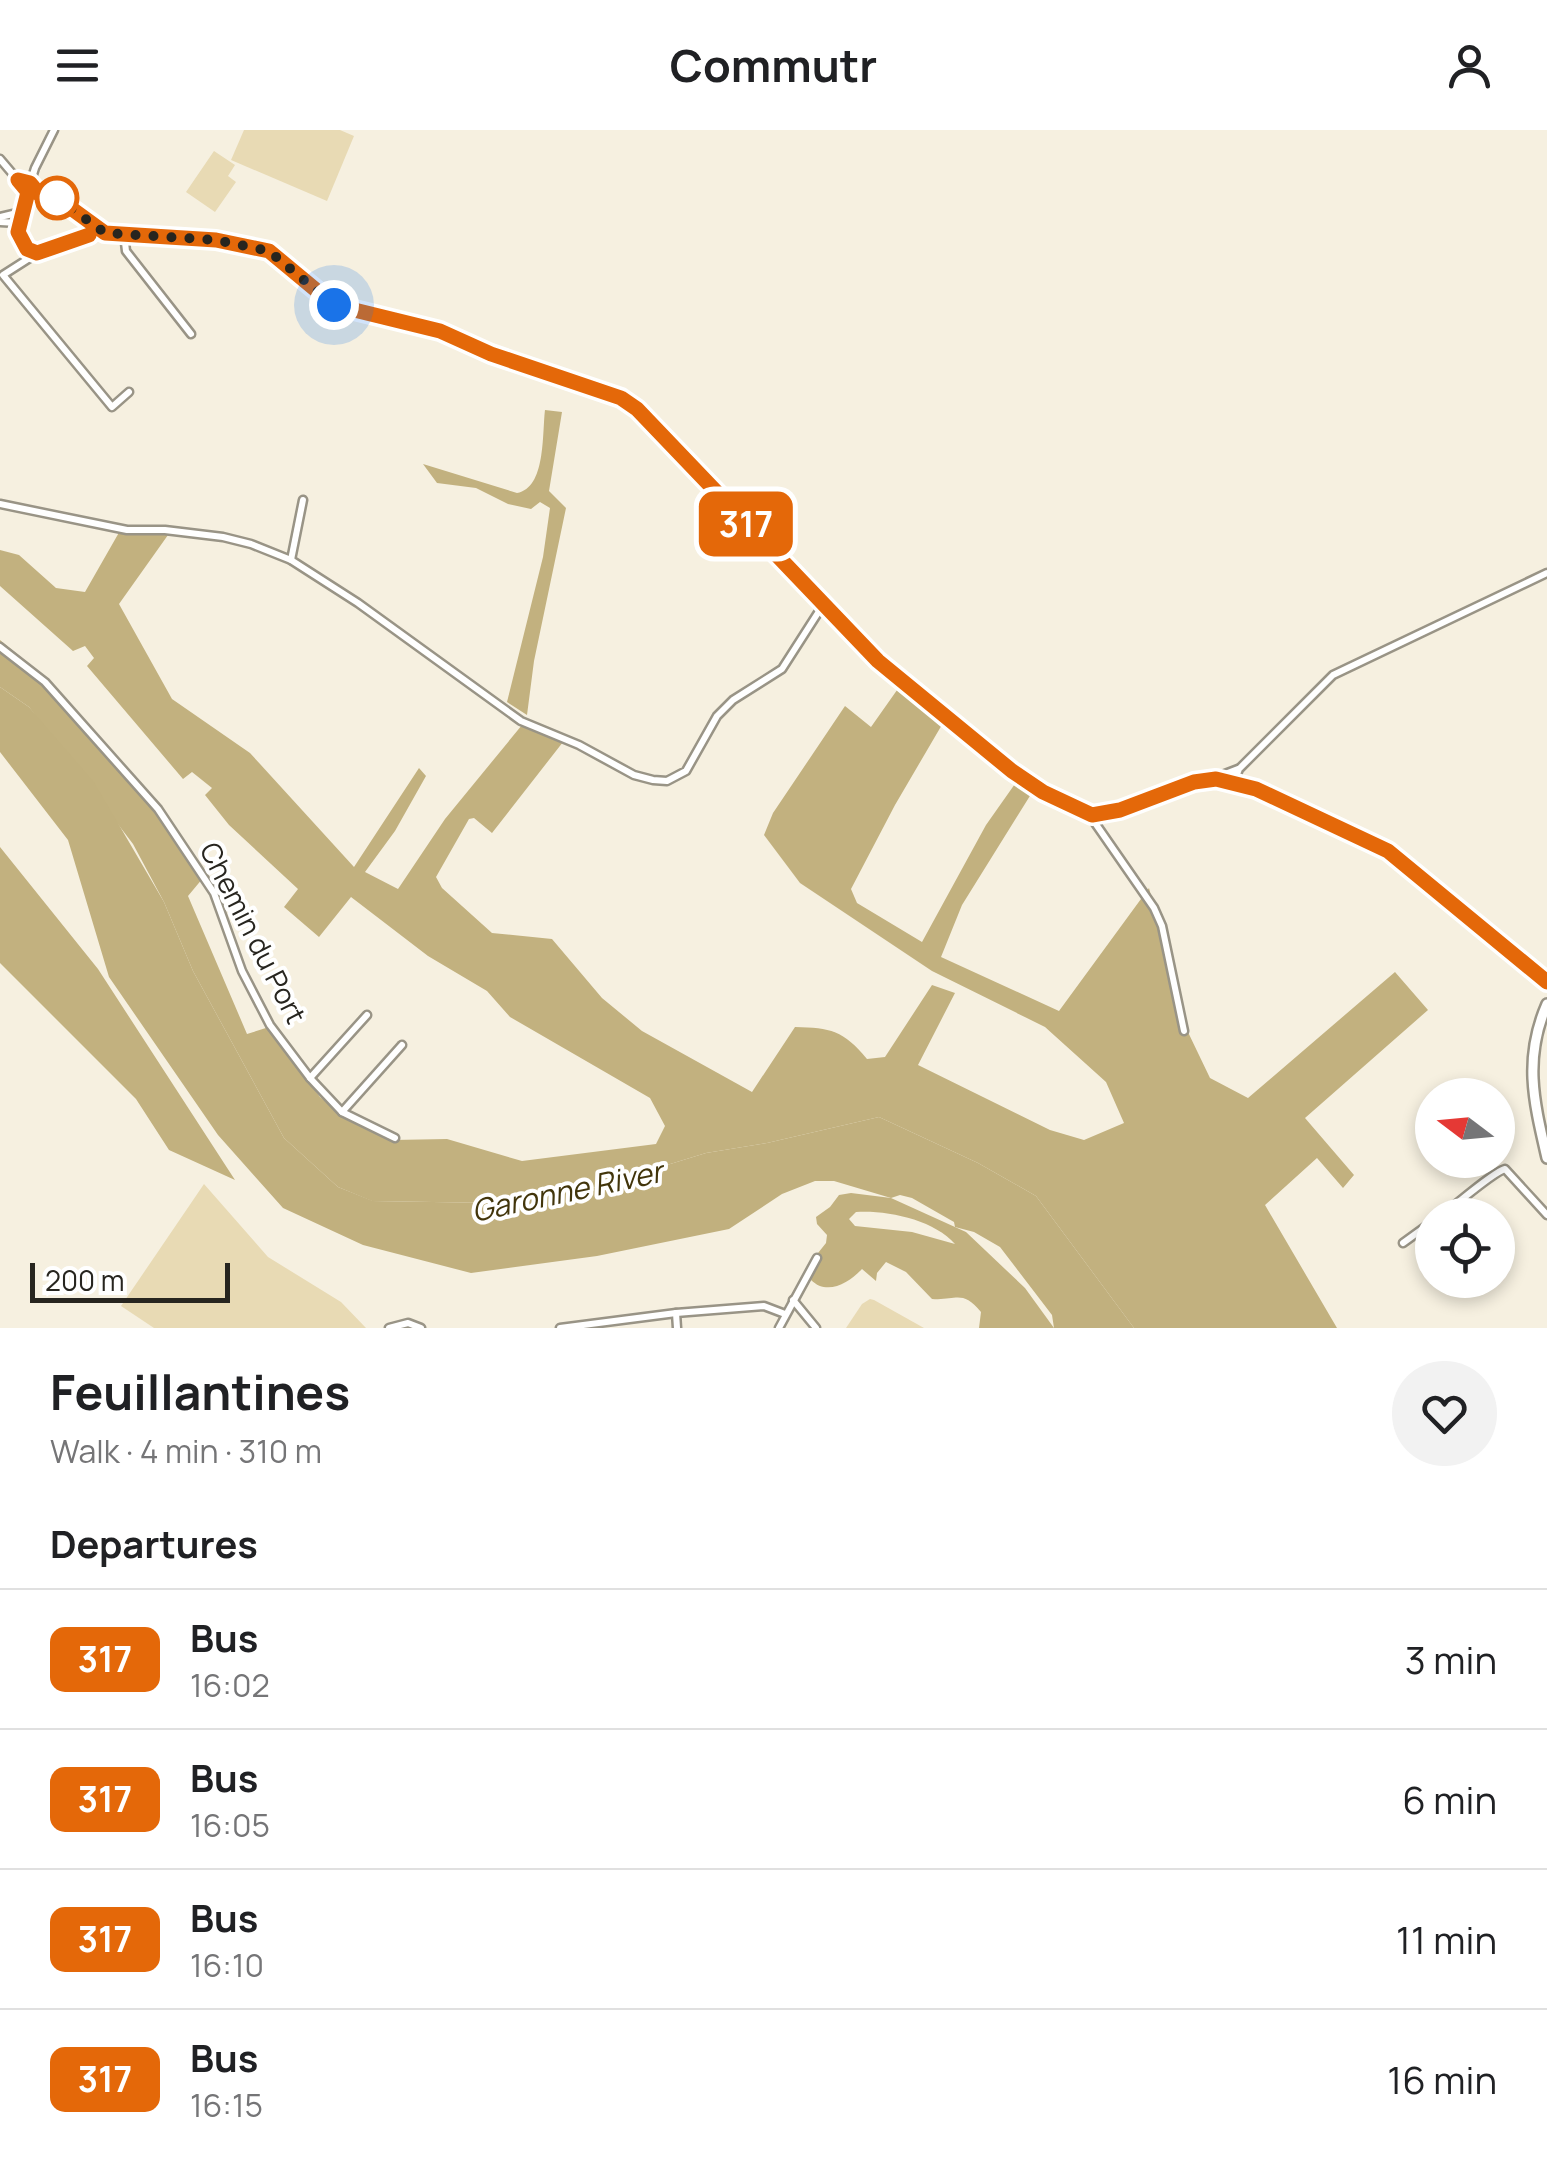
<!DOCTYPE html>
<html lang="en">
<head>
<meta charset="utf-8">
<style>
  :root { --surface:#fff; --page:#f2f2f2; --text:#202124; --muted:#757577; --line:#e0e0e0 }
  body { margin:0; font-family:Manrope,sans-serif; background:var(--page); color:var(--text); height:100vh; display:flex; flex-direction:column; font-size:38px; white-space:nowrap }
  * { box-sizing:border-box; margin:0 }
  p { font-size:32px; color:var(--muted) }
  .icon { flex:none; width:55px; height:55px; fill:none; stroke:currentColor; stroke-width:2; stroke-linecap:round; stroke-linejoin:round }
  .map { position:relative; height:1198px; overflow:hidden }
  .panel { display:flex; flex-direction:column; background:var(--surface); flex:1 }
  .panel>* { flex:none }
  .badge { padding:0 20px; border-radius:15px; font-size:35px; line-height:65px }
  .needle { width:65px; rotate:286deg }
  .buttons { position:absolute; left:1415px; top:948px; display:grid; gap:20px }
  .buttons a { display:grid; place-items:center; width:100px; height:100px; border-radius:50%; background:var(--surface); box-shadow:0 5px 15px #0003; font-size:50px }
  .scale { position:absolute; left:30px; bottom:25px; width:200px; box-sizing:border-box; padding-left:10px; border:5px solid #27251f; border-top:0; font-size:28px; line-height:35px; white-space:nowrap; color:#27251f; -webkit-text-stroke:8px #fff; paint-order:stroke }
  .you { position:absolute; width:50px; height:50px; margin:-25px; border:8px solid #fff; border-radius:50%; background:#1a73e8; box-shadow:0 0 0 15px #1a73e833 }
  .map>.badge { position:absolute; translate:-50% -50%; box-shadow:0 0 0 5px #fff }
  h2 { padding:0 50px; font-size:38px; line-height:90px }
  .round { display:grid; place-items:center; flex:none; width:105px; height:105px; border-radius:52px; background:var(--page) }
  .head { display:flex; align-items:center; justify-content:space-between; height:170px; padding:0 50px }
  h1 { font-size:48px; font-weight:700; line-height:75px }
  ul { padding:0; list-style:none }
  li { display:flex; align-items:center; gap:30px; height:140px; padding:0 50px; border-top:2px solid var(--line) }
  li div { flex:1 }
  li b { display:block; font-size:38px }
  li em { font-style:normal }
  li .badge { min-width:110px; font-weight:700; text-align:center }
  header { display:flex; justify-content:space-between; align-items:center; height:130px; padding:0 50px; background:var(--surface); font-size:45px; font-weight:700 }
  .map>svg:first-child { display:block }
</style>
</head>
<body>
<header><svg class="icon" aria-label="menu" viewBox="0 0 24 24"><path d="M4 6h16M4 12h16M4 18h16"/></svg>Commutr<svg class="icon" aria-label="person" viewBox="0 0 24 24"><circle cx="12" cy="8" r="4"/><path d="M4 21q1-7 8-7t8 7"/></svg></header>
<div class="map">
<svg width="1547" height="1198" viewBox="0 0 1547 1198">
  <rect width="100%" height="100%" fill="#f6f0e0"/>
  <!-- green -->
  <g fill="#e8dab4">
    <path d="M244,0H340L354,6L327,71L231,30Z"/>
    <path d="M214,21L235,35L228,46L236,52L215,82L186,62Z"/>
    <path d="M204,1054L268,1127L341,1172L366,1198H154L121,1176Z"/>
    <path d="M870,1169L874,1170L924,1198H846L862,1174Z"/>
  </g>
  <!-- forest -->
  <g fill="#c2b17f" fill-rule="evenodd">
    <path d="M545,280L562,282L549,361L566,378L534,531L527,585L507,572L543,427L550,378L540,372L531,379L508,374L476,358L437,353L423,334L517,363C546,358 542,304 545,280Z"/>
    <path d="M121,399L168,405L119,474L172,569L250,623L354,737L419,638L426,646L395,701L365,742L398,759L445,689L522,595L563,612L492,703L474,688L469,689L436,747L442,758L492,803L552,809L602,868L642,901L752,962L795,897C831,898 843,900 867,929L885,927L932,855L955,863L918,935L1050,1000L1084,1010L1124,993L1106,952L1045,897L932,841L800,753L764,705L773,683L845,576L871,597L902,553L943,593L895,675L851,759L857,773L922,812L986,695L1017,651L1033,661L962,775L941,827L1059,881L1149,758L1186,898L1210,948L1248,968L1395,842L1428,880L1305,988L1354,1045L1343,1058L1317,1028L1265,1075L1337,1198H1134L1036,1066L978,1033L879,987L767,1013L706,1023L589,1059L493,1073L372,1071L338,1057L284,1008L193,841L164,772L133,714L29,577L0,557V510L52,553L156,670L178,712L203,748L188,766L247,904L269,897L320,967L349,990L393,1010L447,1009L522,1031L656,1014L665,996L650,968L510,887L487,861L428,826L351,767L319,807L284,777L298,759L229,695L205,665L212,658L192,642L183,649L87,536L94,528L85,516L73,521L0,456V420L19,425L56,458L85,462Z"/>
    <path d="M0,717L98,839L235,1050L169,1020L136,969L0,833Z"/>
    <path d="M851,1063L891,1068L966,1102L1025,1158L1054,1198H979L981,1182C962,1159 956,1171 932,1169L906,1142L886,1132L877,1143L876,1151L862,1139C849,1153 827,1166 811,1150L818,1123L826,1113L827,1105L817,1094L816,1087L830,1077L839,1065ZM856,1082C888,1080 934,1090 955,1114L912,1102L855,1096L849,1089Z"/>
  </g>
  <!-- water -->
  <path fill="#c1b07e" d="M0,557L29,577L94,652L164,772L193,841L284,1008L338,1057L373,1071L493,1073L589,1059L706,1023L767,1013L879,987L978,1033L1036,1066L1134,1198H1054L1052,1185L1000,1117L974,1102L955,1097L954,1092L912,1068L900,1065L891,1068L834,1051H815L782,1064L729,1099L597,1126L471,1143L363,1115L283,1078L218,1005L109,847L68,710L0,622Z"/>
  <g fill="none" stroke-linecap="round" stroke-linejoin="round">
    <defs>
      <g id="minor">
        <path d="M0,29L28,62"/>
        <path d="M26,69C58,61 79,84 104,102"/>
        <path d="M0,87L21,82"/>
        <path d="M0,92L18,93"/>
        <path d="M124,104L126,121L191,204"/>
        <path d="M36,122L27,119L17,102L18,93L35,38L54,0"/>
        <path d="M129,262L112,277L3,145L42,120L76,107L105,103L242,113L269,121L334,175L440,201L491,224L621,268L637,279L879,531L1012,641L1043,662L1092,685L1120,680L1171,658L1194,652L1216,649L1256,659L1388,721L1547,852"/>
        <path d="M0,374L127,400H165L223,407L251,414L291,430L358,473L521,591L579,615L634,645L653,650L667,651L686,641L717,586L733,570L782,539L823,475"/>
        <path d="M291,430L303,370"/>
        <path d="M0,517L45,552L158,679L214,763L242,841L270,895L310,948L342,982L395,1008"/>
        <path d="M1212,649L1238,639"/>
        <path d="M1234,652L1239,639L1333,545L1547,443"/>
        <path d="M1092,685L1093,690L1154,778L1162,796L1184,901"/>
        <path d="M310,948L367,885"/>
        <path d="M342,982L402,915"/>
        <path d="M1442,1085C1456,1075 1493,1042 1505,1039L1547,1085"/>
        <path d="M1403,1113L1432,1092"/>
        <path d="M793,1170L816,1198"/>
        <path d="M676,1183L677,1198"/>
        <path d="M389,1198L408,1193L421,1198"/>
        <path d="M560,1198L676,1183L764,1176L785,1184"/>
        <path d="M779,1198L817,1128"/>
      </g>
      <path id="major" d="M1547,874C1523,929 1534,972 1547,1028"/>
    </defs>
    <!-- minor casing -->
    <use href="#minor" stroke="#999486" stroke-width="11"/>
    <!-- major casing -->
    <use href="#major" stroke="#999486" stroke-width="14"/>
    <!-- minor -->
    <use href="#minor" stroke="#fff" stroke-width="6"/>
    <!-- major -->
    <use href="#major" stroke="#fff" stroke-width="9"/>
  </g>
  <g fill="none" stroke-linecap="round" stroke-linejoin="round">
    <defs>
      <path id="line" d="M89,105L37,123L27,119L18,102L28,62L18,50L30,53L40,65L57,68L105,103L216,110L269,121L334,175L440,201L491,224L621,268L637,279L878,531L1012,641L1043,662L1092,685L1120,680L1194,652L1216,649L1256,659L1388,721L1547,852"/>
    </defs>
    <!-- line casing -->
    <use href="#line" stroke="#fff" stroke-width="22"/>
    <!-- line -->
    <use href="#line" stroke="#e46809" stroke-width="15"/>
    <!-- walk -->
    <path stroke="#27251f" stroke-width="10" stroke-dasharray="0 18" d="M57,68L105,103L216,110L269,121L334,175"/>
  </g>
  <!-- markers -->
  <circle fill="#fff" stroke="#e46809" stroke-width="5" cx="57" cy="68" r="20"/>
  <g text-anchor="middle" stroke-width="8" stroke-linejoin="round" paint-order="stroke">
    <!-- street labels -->
    <g font-size="28" fill="#27251f" stroke="#fff">
      <text transform="translate(253 803) rotate(63)" y="10">Chemin du Port</text>
    </g>
    <!-- water labels -->
    <g font-size="30" font-style="italic" fill="#42350b" stroke="#fff">
      <text transform="translate(567 1062) rotate(-12)" y="10">Garonne River</text>
    </g>
  </g>
</svg>
<div class="buttons">
<a><svg class="needle" viewBox="-14 -14 28 28"><path d="M0-13l5 13h-10z" fill="#e53935"/><path d="M0 13l5-13h-10z" fill="#757577"/></svg></a>
<a><svg class="icon" aria-label="locate" viewBox="0 0 24 24"><circle cx="12" cy="12" r="6"/><path d="M12 2v4M12 18v4M2 12h4M18 12h4"/></svg></a>
</div>
<div class="scale">200 m</div>
<div class="you" style="left:334px;top:175px"></div>
<b class="badge" style="left:746px;top:394px;background:#e46809;color:#fff">317</b>
</div>
<section class="panel">
<div class="head"><div><h1>Feuillantines</h1><p>Walk · 4 min · 310 m</p></div><a class="round"><svg class="icon" aria-label="heart" viewBox="0 0 24 24"><path d="M12 20l-8-8c-3-5 5-10 8-4 3-6 11-1 8 4z"/></svg></a></div>
<h2>Departures</h2>
<ul>
<li><span class="badge" style="background:#e46809;color:#fff">317</span><div><b>Bus</b><p>16:02</p></div><em>3 min</em></li>
<li><span class="badge" style="background:#e46809;color:#fff">317</span><div><b>Bus</b><p>16:05</p></div><em>6 min</em></li>
<li><span class="badge" style="background:#e46809;color:#fff">317</span><div><b>Bus</b><p>16:10</p></div><em>11 min</em></li>
<li><span class="badge" style="background:#e46809;color:#fff">317</span><div><b>Bus</b><p>16:15</p></div><em>16 min</em></li>
</ul>
</section>
</body>
</html>
